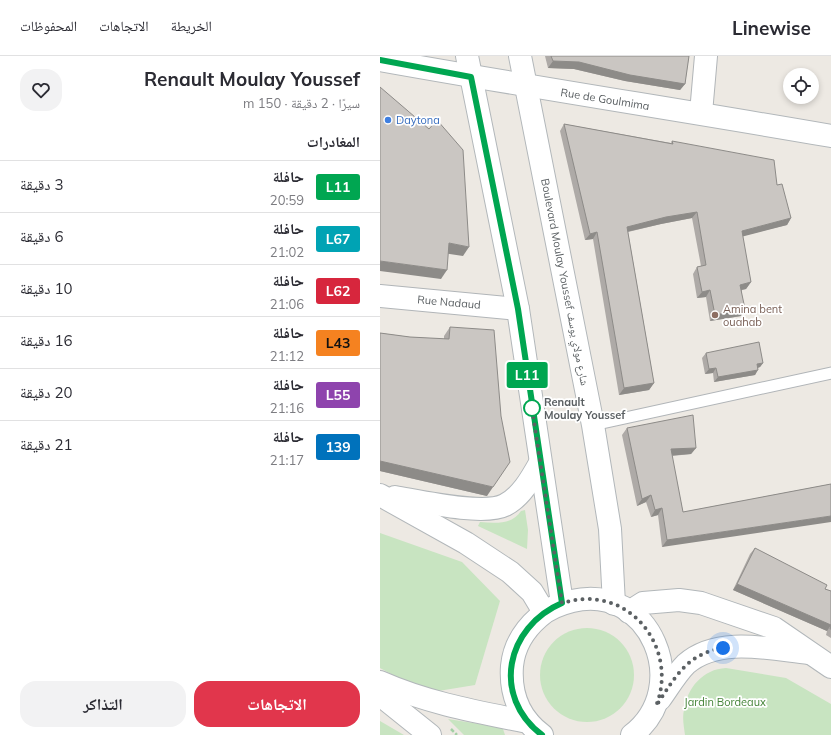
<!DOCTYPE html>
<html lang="ar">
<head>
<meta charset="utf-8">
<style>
  :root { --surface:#fff; --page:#f2f2f3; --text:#2b2b33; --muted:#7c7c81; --line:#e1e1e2; --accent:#e1364c }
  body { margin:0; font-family:Mulish,"Noto Naskh Arabic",sans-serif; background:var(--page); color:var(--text); direction:rtl; height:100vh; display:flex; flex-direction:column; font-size:15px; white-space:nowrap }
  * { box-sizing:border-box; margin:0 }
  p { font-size:13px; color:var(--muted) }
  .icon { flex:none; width:22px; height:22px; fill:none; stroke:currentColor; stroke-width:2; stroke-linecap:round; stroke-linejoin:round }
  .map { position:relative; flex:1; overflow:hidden; direction:ltr }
  .panel { display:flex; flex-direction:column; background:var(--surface); width:380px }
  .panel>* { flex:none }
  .badge { padding:0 8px; border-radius:3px; font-size:14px; line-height:26px }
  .tools { position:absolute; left:403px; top:12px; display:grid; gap:8px }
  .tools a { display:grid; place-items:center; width:36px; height:36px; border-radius:50%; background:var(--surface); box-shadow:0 2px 6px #0003; font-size:20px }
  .you { position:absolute; width:20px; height:20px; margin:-10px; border:3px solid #fff; border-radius:50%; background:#1a73e8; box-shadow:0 0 0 6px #1a73e833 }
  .map>.badge { position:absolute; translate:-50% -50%; box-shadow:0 0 0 2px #fff }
  h2 { padding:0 20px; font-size:15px; line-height:36px }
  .round { display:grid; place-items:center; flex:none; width:42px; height:42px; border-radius:16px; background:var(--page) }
  .summary { display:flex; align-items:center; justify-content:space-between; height:68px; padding:0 20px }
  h1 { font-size:19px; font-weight:700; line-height:30px }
  .action { display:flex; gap:8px; margin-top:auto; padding:8px 20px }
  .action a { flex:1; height:46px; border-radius:16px; background:var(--accent); color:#fff; font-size:16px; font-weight:700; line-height:46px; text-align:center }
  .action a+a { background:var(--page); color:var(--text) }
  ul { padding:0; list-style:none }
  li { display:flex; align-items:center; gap:12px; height:52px; padding:0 20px; border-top:1px solid var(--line) }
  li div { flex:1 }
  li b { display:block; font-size:15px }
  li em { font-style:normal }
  li .badge { min-width:44px; font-weight:700; text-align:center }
  header { display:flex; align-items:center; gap:24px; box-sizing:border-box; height:56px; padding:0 20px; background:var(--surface); border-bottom:1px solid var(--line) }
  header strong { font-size:19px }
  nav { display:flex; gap:22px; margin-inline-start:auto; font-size:14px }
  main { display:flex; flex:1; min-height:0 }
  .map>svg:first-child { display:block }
</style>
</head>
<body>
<header>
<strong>Linewise</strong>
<nav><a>الخريطة</a><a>الاتجاهات</a><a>المحفوظات</a></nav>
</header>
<main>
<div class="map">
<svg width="451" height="679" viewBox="0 0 451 679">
  <rect width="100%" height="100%" fill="#ede9e3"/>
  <!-- green -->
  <g fill="#c8e4c1">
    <path d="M145,454L148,474L147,493L98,470L100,466C115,467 132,469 141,455Z"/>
    <path d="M0,477L82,506L120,545L95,629L46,637L0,612Z"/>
    <circle cx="207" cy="619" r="47"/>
    <path d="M346,612L406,622L451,648V679H305C304,671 302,662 304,654C307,632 323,613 346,612Z"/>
    <path d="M68,663L118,671L123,673L125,679H84Z"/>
    <path d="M0,665L24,679H0Z"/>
  </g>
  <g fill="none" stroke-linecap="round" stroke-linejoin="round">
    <defs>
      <path id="lane" d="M213,369L451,317"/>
      <g id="street">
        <path d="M321,57L326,0"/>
        <path d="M0,240L138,253"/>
      </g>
      <g id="secondary">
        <path d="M87,0L138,253L182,547"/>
        <path d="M140,0L213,369L230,473L234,548"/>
        <path d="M0,4C150,31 301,54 451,80"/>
        <path d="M0,439L86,487L130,516L152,536L164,556"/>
        <path d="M15,441C39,445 104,460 125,449C141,441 151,423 160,407"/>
        <path d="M249,556L263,547L299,544L321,547L394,572L451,611"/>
        <path d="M0,626C47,647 98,656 148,666"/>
        <path d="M0,639L50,679"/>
        <path d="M280,643C288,632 296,618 306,608C338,580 390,593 429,597"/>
        <path d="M162,679C139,662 130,637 132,610C134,590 144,574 159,561C168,552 180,548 192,545C270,526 314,631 252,679"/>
      </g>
    </defs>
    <!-- lane casing -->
    <use href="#lane" stroke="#b1b5b8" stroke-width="13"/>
    <!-- street casing -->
    <use href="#street" stroke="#b1b5b8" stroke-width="24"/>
    <!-- secondary casing -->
    <use href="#secondary" stroke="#b2b7ba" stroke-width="24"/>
    <!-- path -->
    <path stroke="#a2d0a4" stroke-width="2.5" stroke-dasharray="4 2" stroke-linecap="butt" d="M71,673L77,679"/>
    <!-- lane -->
    <use href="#lane" stroke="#fff" stroke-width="11"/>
    <!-- street -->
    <use href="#street" stroke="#fff" stroke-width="22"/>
    <!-- secondary -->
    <use href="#secondary" stroke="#fff" stroke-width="22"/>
  </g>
  <!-- wall -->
  <g fill="#aeaaa7">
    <path d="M165,0H309L305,28L300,34L245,25L194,13L168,12Z"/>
    <path d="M184,68L291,87L292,85L397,129L411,162L407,169L362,180L371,226L366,233L362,234L361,260L330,265L326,241L317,242L313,218L317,211L321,210L312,162L281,168L248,176L274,327L269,334L239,339L213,183L205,184L180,75Z"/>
    <path d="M70,271L107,440L0,415V277L30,281L64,283V280Z"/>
    <path d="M326,297L383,307L380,311L378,312L375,319L334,326L333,317L325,318L322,302Z"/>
    <path d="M247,372L316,392L311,398L292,400L303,456L451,428L282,491L278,459L271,461L266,446L257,450L242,379Z"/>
    <path d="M375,492L445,533L451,535V582L446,579L447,575L353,534L370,498Z"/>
  </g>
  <!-- shaded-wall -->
  <g fill="#8d8b88">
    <path d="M173,5L199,6L305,28L300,34L245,25L194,13L168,12Z"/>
    <path d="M317,156L312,162L281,168L242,177L247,171L286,161Z"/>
    <path d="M411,162L407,169L357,182L362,175Z"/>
    <path d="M217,176L213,183L205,184L210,178Z"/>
    <path d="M69,187L89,191L83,200L63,197Z"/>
    <path d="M0,205L67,214L61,223L0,215Z"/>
    <path d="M371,226L366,233L356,235L360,229Z"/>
    <path d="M330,234L326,241L317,242L322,236Z"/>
    <path d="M365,253L361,260L330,265L335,259Z"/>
    <path d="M383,307L380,311L373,313L377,308Z"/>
    <path d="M336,312L333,317L325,318L329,313Z"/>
    <path d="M378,314L375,319L334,326L338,321Z"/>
    <path d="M274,327L269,334L239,339L244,332Z"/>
    <path d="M316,392L311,398L286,400L291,393Z"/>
    <path d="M0,405L113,431L107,440L0,415Z"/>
    <path d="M271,439L266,446L257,450L262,443Z"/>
    <path d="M282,452L278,459L271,461L275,454Z"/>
    <path d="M451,460V466L282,491L287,484Z"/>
    <path d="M357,528L451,569L447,575L353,534Z"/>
  </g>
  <!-- building -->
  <g fill="#cac6c2" stroke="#8d8b88">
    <path d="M171,0H309L305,28L250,19L199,6L173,5Z"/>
    <path d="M0,31L49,73L57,64L83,94L89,191L69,187L67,214L0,205Z"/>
    <path d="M184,68L293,88L292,85L394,104L397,129L402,128L411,162L362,175L371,226L360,229L365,253L335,259L330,234L322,236L317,211L326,209L317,156L286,161L247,171L274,327L244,332L217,176L210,178Z"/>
    <path d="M70,271L114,274L121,360L130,406L113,431L0,405V277L30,281L69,283Z"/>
    <path d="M379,286L383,307L377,308L378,314L338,321L336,312L329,313L326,297Z"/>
    <path d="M313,359L316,392L291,393L303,456L451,428V460L287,484L282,452L275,454L271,439L262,443L247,372Z"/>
    <path d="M375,492L447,529L445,533L451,535V573H450L451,569L357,528Z"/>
  </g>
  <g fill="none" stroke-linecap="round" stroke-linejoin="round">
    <defs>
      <path id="line" d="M0,4L91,21L138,253L182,547C126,571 111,640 162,679"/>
    </defs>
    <!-- line casing -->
    <use href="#line" stroke="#fff" stroke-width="9"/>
    <!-- line -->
    <use href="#line" stroke="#00a651" stroke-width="6"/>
    <!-- walk -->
    <path stroke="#5b6063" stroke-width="4" stroke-dasharray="0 7.2" d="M152,352L151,346L182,547C190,545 198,543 207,543C262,543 296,601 276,650C295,622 306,598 343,592"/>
  </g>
  <!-- markers -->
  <circle fill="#3f7fe0" stroke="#fff" stroke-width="1.5" cx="8" cy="64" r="4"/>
  <circle fill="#8d6e63" stroke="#fff" stroke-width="1.5" cx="335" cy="259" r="4"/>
  <circle fill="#fff" stroke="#00a651" stroke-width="2" cx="152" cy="352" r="8"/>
  <g text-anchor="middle" stroke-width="3.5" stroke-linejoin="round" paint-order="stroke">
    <!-- street labels -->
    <g font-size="11" fill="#5b6063" stroke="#fff">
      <text transform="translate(225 43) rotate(9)" y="4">Rue de Goulmima</text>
      <text transform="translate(185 226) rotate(79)" y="4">Boulevard Moulay Youssef شارع مولاي يوسف</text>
      <text transform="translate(69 246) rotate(5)" y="4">Rue Nadaud</text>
    </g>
    <!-- shop labels -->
    <g font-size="11" fill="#366cbe" stroke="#fff" text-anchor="start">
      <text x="16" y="68">Daytona</text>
    </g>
    <!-- education labels -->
    <g font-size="11" fill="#785e54" stroke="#fff" text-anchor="start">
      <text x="343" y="257">Amina bent<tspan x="343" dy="13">ouahab</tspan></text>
    </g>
    <!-- stop labels -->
    <g font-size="11" font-weight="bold" fill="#5b6063" stroke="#fff" text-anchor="start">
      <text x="164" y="350">Renault<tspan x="164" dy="13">Moulay Youssef</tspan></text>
    </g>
    <!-- park labels -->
    <g font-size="11" fill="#458439" stroke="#fff">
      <text x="345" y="650">Jardin Bordeaux</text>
    </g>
  </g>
</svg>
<div class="tools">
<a><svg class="icon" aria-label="locate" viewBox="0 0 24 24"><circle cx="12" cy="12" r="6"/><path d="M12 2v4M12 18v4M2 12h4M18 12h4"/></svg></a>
</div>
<div class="you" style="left:343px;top:592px"></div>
<b class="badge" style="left:147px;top:319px;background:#00a651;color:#fff">L11</b>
</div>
<section class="panel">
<div class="summary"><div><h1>Renault Moulay Youssef</h1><p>سيرًا · 2 دقيقة · 150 m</p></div><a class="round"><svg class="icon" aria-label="heart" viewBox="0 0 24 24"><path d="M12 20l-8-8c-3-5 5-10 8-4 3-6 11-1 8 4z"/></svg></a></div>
<h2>المغادرات</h2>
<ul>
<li><span class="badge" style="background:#00a651;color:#fff">L11</span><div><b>حافلة</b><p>20:59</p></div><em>3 دقيقة</em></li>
<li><span class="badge" style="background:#00a3b4;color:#fff">L67</span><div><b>حافلة</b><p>21:02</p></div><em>6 دقيقة</em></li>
<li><span class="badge" style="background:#d7263d;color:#fff">L62</span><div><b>حافلة</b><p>21:06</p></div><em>10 دقيقة</em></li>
<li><span class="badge" style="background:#f58220;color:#111">L43</span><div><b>حافلة</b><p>21:12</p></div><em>16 دقيقة</em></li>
<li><span class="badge" style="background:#8e44ad;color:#fff">L55</span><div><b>حافلة</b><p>21:16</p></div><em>20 دقيقة</em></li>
<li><span class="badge" style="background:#0072bc;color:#fff">139</span><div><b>حافلة</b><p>21:17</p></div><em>21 دقيقة</em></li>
</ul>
<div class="action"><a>الاتجاهات</a><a>التذاكر</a></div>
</section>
</main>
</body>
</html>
